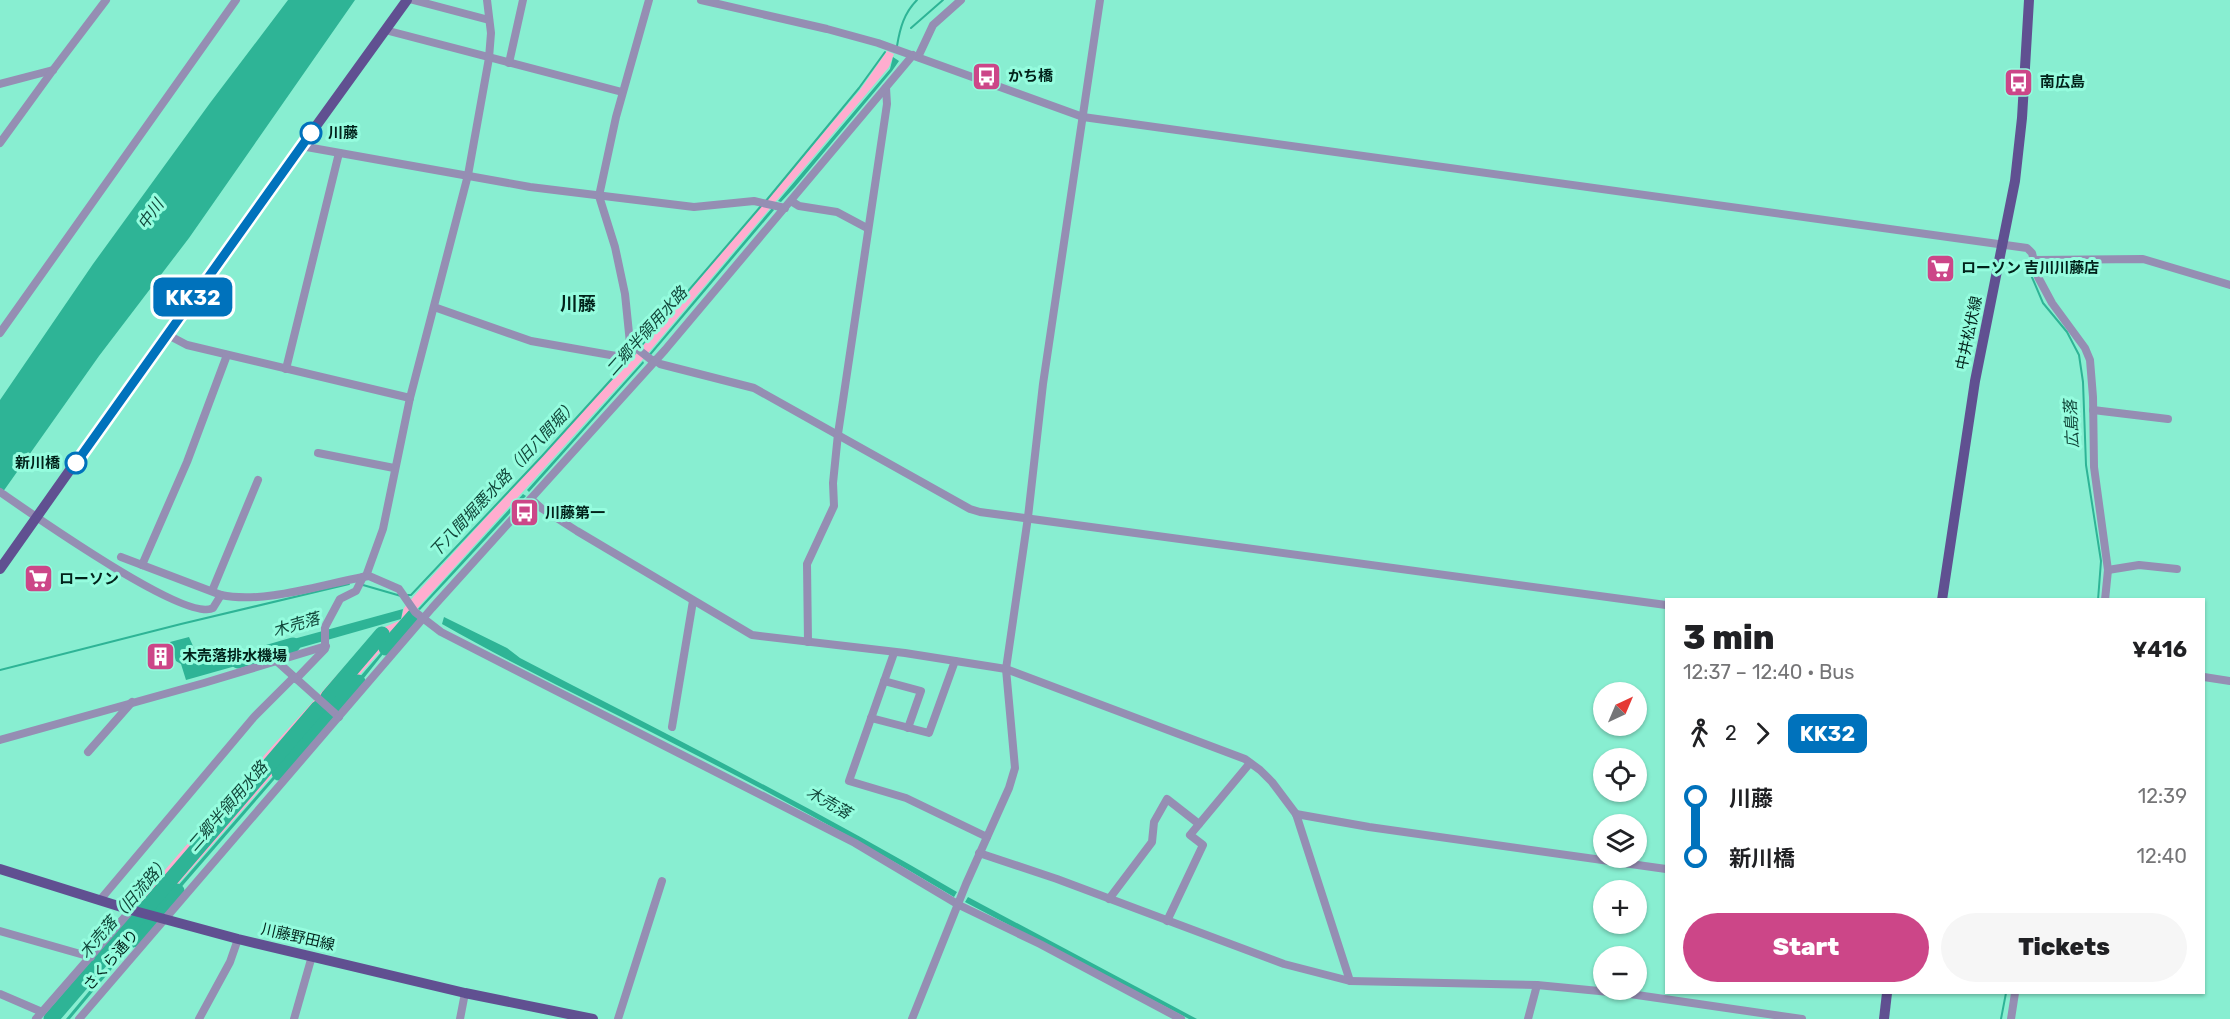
<!DOCTYPE html>
<html lang="en">
<head>
<meta charset="utf-8">
<style>
  :root { --surface:#fff; --page:#f6f6f6; --text:#202124; --muted:#757577; --accent:#cc4688 }
  body { margin:0; font-family:Rubik,"Noto Sans JP",sans-serif; background:var(--page); color:var(--text); height:100vh; display:flex; flex-direction:column; font-size:22px; white-space:nowrap }
  * { box-sizing:border-box; margin:0 }
  p { font-size:20px; color:var(--muted) }
  .icon { flex:none; width:33px; height:33px; fill:none; stroke:currentColor; stroke-width:2; stroke-linecap:round; stroke-linejoin:round }
  .map { position:relative; flex:1; overflow:hidden }
  .drawer { position:absolute; left:1665px; top:598px; width:540px; height:396px; display:flex; flex-direction:column; background:var(--surface); border-radius:0px; box-shadow:0 2px 4px #0004 }
  .drawer>* { flex:none }
  .badge { padding:0 12px; border-radius:9px; font-size:21px; line-height:39px }
  .needle { width:39px; rotate:44deg }
  .buttons { position:absolute; left:1593px; top:682px; display:grid; gap:12px }
  .buttons a { display:grid; place-items:center; width:54px; height:54px; border-radius:50%; background:var(--surface); box-shadow:0 2px 4px #0004; font-size:30px }
  .map>.badge { position:absolute; translate:-50% -50%; box-shadow:0 0 0 3px #fff }
  .legs { display:flex; align-items:center; gap:9px; height:66px; padding:0 18px; font-size:20px }
  .legs p { margin-inline-start:auto }
  .summary { display:flex; align-items:center; justify-content:space-between; height:102px; padding:0 18px }
  h1 { font-size:33px; font-weight:800; line-height:45px }
  .button { display:flex; gap:12px; margin-top:auto; padding:12px 18px }
  .button a { flex:1; height:69px; border-radius:36px; background:var(--accent); color:#fff; font-size:24px; font-weight:800; line-height:69px; text-align:center }
  .button a+a { background:var(--page); color:var(--text) }
  ul { padding:0 18px; list-style:none }
  li { display:flex; align-items:center; gap:21px; height:60px; font-size:22px }
  li i { display:grid; place-items:center; width:9px; height:100%; margin:0 8px; background:currentColor }
  li i::after { content:''; width:15px; height:15px; margin:-8px; border:4px solid; border-radius:50%; background:var(--surface) }
  li p { margin-inline-start:auto }
  li:first-child i { background:linear-gradient(#0000 50%,currentColor 0) }
  li:last-child i { background:linear-gradient(currentColor 50%,#0000 0) }
  .map>svg:first-child { display:block }
</style>
</head>
<body>
<div class="map">
<svg width="2230" height="1019" viewBox="0 0 2230 1019">
  <rect width="100%" height="100%" fill="#88eed1"/>
  <!-- green -->
  <path fill="#ffadcf" d="M887,51L894,54L889,67L643,359L422,603L158,907L139,900L268,751L378,630L401,620L404,608L414,596L636,354L860,90Z"/>
  <!-- water -->
  <g fill="#2eb496">
    <path d="M288,0H355L189,238L99,356L0,496V400L93,264L210,103Z"/>
    <path d="M893,57L899,61L892,71L795,187L781,202L778,201L890,69Z"/>
    <path d="M772,208L774,210L651,355L649,354Z"/>
    <path d="M643,361L644,363L529,492L527,490Z"/>
    <path d="M523,494L526,496L420,610L418,609Z"/>
    <path d="M403,609L401,619L278,654L268,646Z"/>
    <path d="M444,617L507,648L520,658C666,734 814,808 957,892L954,897C871,847 786,801 700,757C614,712 526,672 442,624Z"/>
    <path d="M398,633L399,634L348,698L344,695Z"/>
    <path d="M189,637L201,664L252,651L258,658L257,660L186,680L181,664L176,661L170,642Z"/>
    <path d="M291,756L293,758L165,906L162,904Z"/>
    <path d="M968,897L1197,1019H1189L965,902Z"/>
    <path d="M144,925L146,928L70,1019H66Z"/>
  </g>
  <g fill="none" stroke-linecap="round" stroke-linejoin="round">
    <!-- stream -->
    <g stroke="#2eb496" stroke-width="2">
      <path d="M911,28L943,0"/>
      <path d="M897,46C900,28 904,13 917,0"/>
      <path d="M765,202L859,88L885,52"/>
      <path d="M2025,261L2043,303L2067,332L2079,355L2083,382L2086,465L2101,561L2098,600"/>
      <path d="M640,347L761,206"/>
      <path d="M363,585L401,596"/>
      <path d="M406,595H411L542,456L636,352"/>
      <path d="M0,670L181,624L349,584"/>
      <path d="M2001,1019L2006,993"/>
    </g>
    <!-- river -->
    <g stroke="#2eb496" stroke-width="15">
      <path d="M386,648L414,616"/>
      <path d="M238,661L293,645"/>
      <path d="M328,697L382,634"/>
      <path d="M279,773L358,682"/>
      <path d="M133,940L177,891"/>
      <path d="M51,1019L318,708"/>
    </g>
    <!-- minor -->
    <g stroke="#958eb3" stroke-width="8">
      <path d="M413,0L489,20"/>
      <path d="M701,0L827,29L878,43L1083,117L2027,248L2032,253L2038,277L2052,303L2085,348L2090,360L2093,397L2094,467L2108,570L2105,600"/>
      <path d="M385,30L622,92"/>
      <path d="M918,57L933,25L961,0"/>
      <path d="M509,63L523,0"/>
      <path d="M0,84L53,70"/>
      <path d="M0,143L53,70L106,0"/>
      <path d="M301,146L530,187L694,207L754,201L785,208"/>
      <path d="M791,201L799,206L837,212L867,228"/>
      <path d="M2034,260L2143,259L2230,285"/>
      <path d="M434,307L531,341L616,356L630,343L654,362"/>
      <path d="M0,333L236,0"/>
      <path d="M166,334L187,345L410,398"/>
      <path d="M630,343L625,294L615,247L599,196L616,117L649,0"/>
      <path d="M655,360L660,364L754,388L970,509L980,512L1666,605"/>
      <path d="M286,369L339,153"/>
      <path d="M2093,410L2168,419"/>
      <path d="M318,453L394,468"/>
      <path d="M0,492C29,512 186,623 213,608L221,595"/>
      <path d="M531,499L541,508L577,531L752,635L905,653L1006,669L1245,759L1260,770L1272,782L1296,814L1350,981"/>
      <path d="M121,557L221,595C263,604 320,585 363,577L369,576L399,589L415,612L441,632L855,843L959,905L1040,944L1181,1019"/>
      <path d="M142,565L187,462L227,355"/>
      <path d="M2108,570L2139,565L2177,569"/>
      <path d="M366,576L383,529L410,398L468,175L489,58L491,33L487,0"/>
      <path d="M212,591L258,480"/>
      <path d="M808,642L807,564L834,506L833,483L838,434L887,104L886,88"/>
      <path d="M894,653L849,781L906,798L987,837"/>
      <path d="M272,657L339,717"/>
      <path d="M2204,677L2230,681"/>
      <path d="M296,679L325,649V627L340,599L356,591L363,577"/>
      <path d="M884,681L921,691L908,728"/>
      <path d="M871,718L929,733L955,661"/>
      <path d="M672,727L693,601"/>
      <path d="M0,740L204,683L326,646"/>
      <path d="M88,752L132,702"/>
      <path d="M1296,814L1369,827L1666,869"/>
      <path d="M979,853L1057,879L1284,964L1350,981L1537,985L1630,994L1802,1019"/>
      <path d="M1109,899L1152,842L1154,822L1167,799L1199,824"/>
      <path d="M100,900L254,717L294,677"/>
      <path d="M1167,921L1203,845L1190,835L1250,763"/>
      <path d="M0,931L91,957"/>
      <path d="M0,994L42,1012"/>
      <path d="M36,1019L131,910"/>
      <path d="M79,1019L432,608L665,350L913,55"/>
      <path d="M199,1019L230,962L238,939"/>
      <path d="M294,1019L312,956"/>
      <path d="M460,1019L465,993"/>
      <path d="M618,1019L662,881"/>
      <path d="M912,1019L966,884L1009,788L1015,768L1006,669L1028,517L1043,384L1100,0"/>
      <path d="M1528,1019L1537,985"/>
      <path d="M2011,1019L2015,993"/>
    </g>
    <!-- major -->
    <g stroke="#605091" stroke-width="10">
      <path d="M0,569L166,334L407,0"/>
      <path d="M1942,600L1975,381L2015,181L2022,118L2029,0"/>
      <path d="M0,869L131,910L238,939L465,993L593,1019"/>
      <path d="M1884,1019L1887,993"/>
    </g>
  </g>
  <g fill="none" stroke-linecap="round" stroke-linejoin="round">
    <defs>
      <path id="line-1" d="M76,463L311,133"/>
    </defs>
    <!-- line-1 casing -->
    <use href="#line-1" stroke="#fff" stroke-width="14"/>
    <!-- line-1 -->
    <use href="#line-1" stroke="#0072bc" stroke-width="9"/>
  </g>
  <!-- icons -->
  <defs>
    <symbol id="bus-square" viewBox="-11 -11 22 22"><rect x="-9" y="-9" width="18" height="18" rx="4" fill="#cc4688" stroke="#95fcde"/><path d="M-5-6H5V4H4V6H2V4H-2V6H-4V4H-5ZM-3.5-4V0h7V-4ZM-3.5 1.2v1.5H-2V1.2ZM2 1.2v1.5H3.5V1.2Z" fill="#fff"/></symbol>
    <symbol id="supermarket-square" viewBox="-11 -11 22 22"><rect x="-9" y="-9" width="18" height="18" rx="4" fill="#cc4688" stroke="#95fcde"/><path d="M-6-5.5h2.5l.6 2H6L4.5 2H-2.5L-4.4-4H-6ZM-1.5 3.2a1.3 1.3 0 1 0 .1 0ZM3 3.2a1.3 1.3 0 1 0 .1 0Z" fill="#fff"/></symbol>
    <symbol id="building-square" viewBox="-11 -11 22 22"><rect x="-9" y="-9" width="18" height="18" rx="4" fill="#cc4688" stroke="#95fcde"/><path d="M-4-6H4V6H1V3H-1V6H-4ZM-2.5-4.3h1.7v1.8h-1.7ZM.8-4.3h1.7v1.8H.8ZM-2.5-1h1.7V.8h-1.7ZM.8-1h1.7V.8H.8Z" fill="#fff"/></symbol>
  </defs>
  <g fill-rule="evenodd">
    <use href="#bus-square" x="970" y="60" width="33" height="33"/>
    <use href="#bus-square" x="2002" y="66" width="33" height="33"/>
    <use href="#supermarket-square" x="1924" y="252" width="33" height="33"/>
    <use href="#bus-square" x="508" y="496" width="33" height="33"/>
    <use href="#supermarket-square" x="22" y="562" width="33" height="33"/>
    <use href="#building-square" x="144" y="640" width="33" height="33"/>
  </g>
  <!-- markers -->
  <g fill="#fff" stroke="#0072bc" stroke-width="3">
    <circle cx="311" cy="133" r="10"/>
    <circle cx="76" cy="463" r="10"/>
  </g>
  <g text-anchor="middle" stroke-width="6" stroke-linejoin="round" paint-order="stroke">
    <!-- poi labels -->
    <g font-size="15" font-weight="bold" fill="#01221a" stroke="#95fcde" text-anchor="start">
      <text x="1008" y="81">かち橋</text>
      <text x="2040" y="87">南広島</text>
      <text x="1961" y="273">ローソン 吉川川藤店</text>
      <text x="545" y="518">川藤第一</text>
      <text x="59" y="584">ローソン</text>
      <text x="182" y="661">木売落排水機場</text>
    </g>
    <!-- stop labels -->
    <g font-size="15" font-weight="bold" fill="#01221a" stroke="#95fcde" text-anchor="start">
      <text x="328" y="138">川藤</text>
      <text x="60" y="468" text-anchor="end">新川橋</text>
    </g>
    <!-- street labels -->
    <g font-size="15" fill="#01221a" stroke="#95fcde">
      <text transform="translate(1969 333) rotate(-78)" y="5">中井松伏線</text>
      <text transform="translate(298 937) rotate(13)" y="5">川藤野田線</text>
      <text transform="translate(111 960) rotate(-49)" y="5">さくら通り</text>
    </g>
    <!-- water labels -->
    <g font-size="16" font-style="italic" fill="#12483b" stroke="#95fcde">
      <text transform="translate(150 214) rotate(-54)" y="6">中川</text>
      <text transform="translate(646 331) rotate(-48)" y="6">二郷半領用水路</text>
      <text transform="translate(2071 424) rotate(-93)" y="6">広島落</text>
      <text transform="translate(503 478) rotate(-47)" y="6">下八間堀悪水路（旧八間堀）</text>
      <text transform="translate(296 624) rotate(-16)" y="6">木売落</text>
      <text transform="translate(829 802) rotate(30)" y="6">木売落</text>
      <text transform="translate(227 806) rotate(-49)" y="6">二郷半領用水路</text>
      <text transform="translate(124 907) rotate(-49)" y="6">木売落（旧流路）</text>
    </g>
    <!-- quarter labels -->
    <g font-size="18" font-weight="bold" fill="#01221a" stroke="#95fcde">
      <text x="578" y="310">川藤</text>
    </g>
  </g>
</svg>
<div class="buttons">
<a><svg class="needle" viewBox="-14 -14 28 28"><path d="M0-13l5 13h-10z" fill="#e53935"/><path d="M0 13l5-13h-10z" fill="#757577"/></svg></a>
<a><svg class="icon" aria-label="locate" viewBox="0 0 24 24"><circle cx="12" cy="12" r="6"/><path d="M12 2v4M12 18v4M2 12h4M18 12h4"/></svg></a>
<a><svg class="icon" aria-label="layers" viewBox="0 0 24 24"><path d="M12 4l9 5-9 5-9-5zM3 14l9 5 9-5"/></svg></a>
<a>+</a>
<a>−</a>
</div>
<b class="badge" style="left:193px;top:297px;background:#0072bc;color:#fff">KK32</b>
<section class="drawer">
<div class="summary"><div><h1>3 min</h1><p>12:37 – 12:40 · Bus</p></div><b>¥416</b></div>
<div class="legs"><svg class="icon" aria-label="walk" viewBox="0 0 24 24"><circle cx="13" cy="4" r="2"/><path d="M13 8l-2 6 4 7M11 14l-3 7M7 12l3-4h3l4 4"/></svg>2<svg class="icon" aria-label="forward" viewBox="0 0 24 24"><path d="M9 5l7 7-7 7"/></svg><b class="badge" style="background:#0072bc;color:#fff">KK32</b></div>
<ul>
<li><i style="color:#0072bc"></i><b>川藤</b><p>12:39</p></li>
<li><i style="color:#0072bc"></i><b>新川橋</b><p>12:40</p></li>
</ul>
<div class="button"><a>Start</a><a>Tickets</a></div>
</section>
</div>
</body>
</html>
